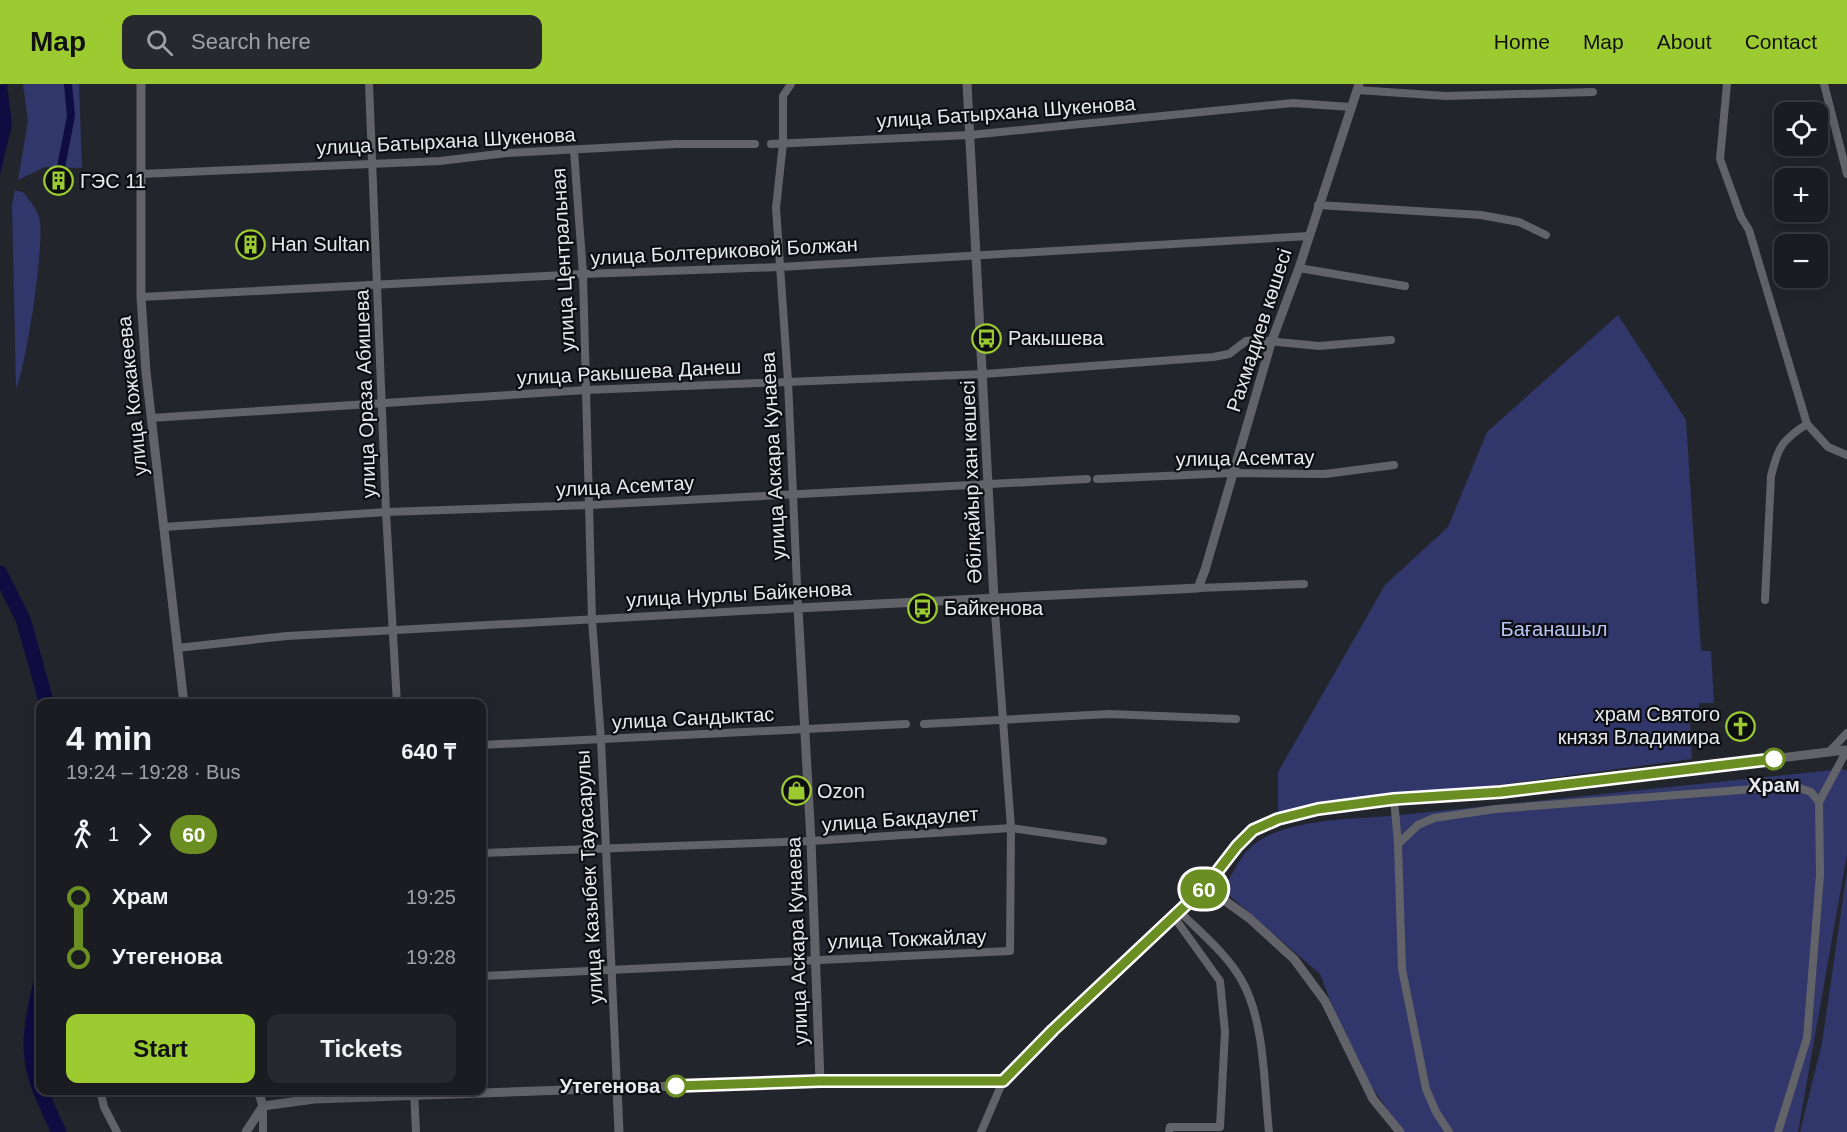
<!DOCTYPE html>
<html lang="en">
<head>
<meta charset="utf-8">
<style>
  :root { --surface:#1a1c22; --page:#27292f; --text:#f1f3f6; --muted:#9fa1a5; --line:#383a40; --accent:#9cca31 }
  body { margin:0; font-family:Arial,sans-serif; background:var(--page); color:var(--text); height:100vh; display:flex; flex-direction:column; font-size:22px; white-space:nowrap }
  * { box-sizing:border-box; margin:0 }
  p { font-size:20px; color:var(--muted) }
  .icon { flex:none; width:33px; height:33px; fill:none; stroke:currentColor; stroke-width:2; stroke-linecap:round; stroke-linejoin:round }
  .map { position:relative; flex:1; overflow:hidden }
  .drawer { position:absolute; left:36px; top:615px; width:450px; height:396px; display:flex; flex-direction:column; background:var(--surface); border-radius:12px; box-shadow:0 3px 15px #0003,0 0 0 2px var(--line) }
  .drawer>* { flex:none }
  .badge { padding:0 12px; border-radius:20px; font-size:21px; line-height:39px }
  .tools { position:absolute; left:1774px; top:18px; display:grid; gap:12px }
  .tools a { display:grid; place-items:center; width:54px; height:54px; border-radius:12px; background:var(--surface); box-shadow:0 3px 15px #0003,0 0 0 2px var(--line); font-size:30px }
  .map>.badge { position:absolute; translate:-50% -50%; box-shadow:0 0 0 3px #fff }
  .legs { display:flex; align-items:center; gap:9px; height:66px; padding:0 30px; font-size:20px }
  .legs p { margin-inline-start:auto }
  .summary { display:flex; align-items:center; justify-content:space-between; height:102px; padding:0 30px }
  h1 { font-size:33px; font-weight:700; line-height:45px }
  .button { display:flex; gap:12px; margin-top:auto; padding:12px 30px }
  .button a { flex:1; height:69px; border-radius:12px; background:var(--accent); color:#111; font-size:24px; font-weight:700; line-height:69px; text-align:center }
  .button a+a { background:var(--page); color:var(--text) }
  ul { padding:0 30px; list-style:none }
  li { display:flex; align-items:center; gap:21px; height:60px; font-size:22px }
  li i { display:grid; place-items:center; width:9px; height:100%; margin:0 8px; background:currentColor }
  li i::after { content:''; width:15px; height:15px; margin:-8px; border:4px solid; border-radius:50%; background:var(--surface) }
  li p { margin-inline-start:auto }
  li:first-child i { background:linear-gradient(#0000 50%,currentColor 0) }
  li:last-child i { background:linear-gradient(currentColor 50%,#0000 0) }
  header { display:flex; align-items:center; gap:36px; box-sizing:border-box; height:84px; padding:0 30px; background:var(--accent); color:#111 }
  header strong { font-size:28px }
  nav { display:flex; gap:33px; margin-inline-start:auto; font-size:21px }
  .search { width:420px; height:54px; background:var(--page); display:flex; align-items:center; gap:15px; box-sizing:border-box; padding:0 21px; border-radius:12px; color:var(--muted); font-size:22px }
  .map>svg:first-child { display:block }
</style>
</head>
<body>
<header>
<strong>Map</strong>
<div class="search"><svg class="icon" aria-label="search" viewBox="0 0 24 24"><circle cx="10" cy="10" r="6"/><path d="M15 15l6 6"/></svg>Search here</div>
<nav><a>Home</a><a>Map</a><a>About</a><a>Contact</a></nav>
</header>
<div class="map">
<svg width="1847" height="1048" viewBox="0 0 1847 1048">
  <rect width="100%" height="100%" fill="#23252d"/>
  <!-- green -->
  <g fill="#31376a">
    <path d="M23,0H79L82,84L45,83L18,96L28,37Z"/>
    <path d="M15,106L24,109C29,116 37,125 39,133C46,154 26,284 16,305L12,121Z"/>
    <path d="M1618,231L1686,336L1701,567H1711L1714,619H1699V624L1689,625L1692,675L1394,715L1278,735V688L1385,501L1448,443L1487,348Z"/>
    <path d="M1843,685L1847,687V770L1798,1048H1403L1354,977L1320,890L1223,806C1231,793 1238,776 1248,766C1276,735 1352,735 1391,732Z"/>
    <path d="M1847,787V1048H1800L1822,959Z"/>
  </g>
  <!-- water -->
  <path fill="#0e0c41" d="M7,0L12,41L0,91V1Z"/>
  <g fill="none" stroke-linecap="round" stroke-linejoin="round">
    <!-- canal -->
    <path stroke="#0e0c41" stroke-width="8" d="M60,88L71,32L68,0"/>
    <!-- river -->
    <g stroke="#0e0c41" stroke-width="15">
      <path d="M0,489L23,535L47,620"/>
      <path d="M40,902C24,971 29,985 59,1048"/>
    </g>
    <!-- minor -->
    <g stroke="#626368" stroke-width="8">
      <path d="M369,0L386,428L397,620"/>
      <path d="M1727,0L1720,75L1741,133L1749,146L1807,340L1828,363L1847,371"/>
      <path d="M1824,0L1847,90"/>
      <path d="M1357,6L1446,12L1593,8"/>
      <path d="M771,60L970,51L1293,19L1351,23"/>
      <path d="M574,67L583,190L592,536L601,656L617,1004"/>
      <path d="M140,90L440,77L507,69L676,60H755"/>
      <path d="M1318,121L1481,131L1519,138L1546,151"/>
      <path d="M1299,184L1405,202"/>
      <path d="M141,213L583,190L780,183L1309,152"/>
      <path d="M151,334L586,306L984,290L1213,273L1229,270L1246,257L1256,256L1319,262L1391,256"/>
      <path d="M1097,395L1232,389L1325,390L1394,381"/>
      <path d="M164,443L386,428L590,421L1087,395"/>
      <path d="M1198,504L1304,500"/>
      <path d="M1765,516L1771,392C1778,363 1782,356 1807,340"/>
      <path d="M177,564L287,552L798,524L788,297L776,124L783,59V12L791,0"/>
      <path d="M924,640L1109,630L1236,635"/>
      <path d="M482,661L906,640"/>
      <path d="M1829,668L1847,649"/>
      <path d="M1394,715L1398,760L1402,885L1426,1005L1436,1028L1449,1048"/>
      <path d="M1398,760L1418,741L1434,734L1496,725L1794,702L1811,708L1819,718"/>
      <path d="M482,769L811,757L1011,744L1103,757"/>
      <path d="M1180,828C1201,849 1228,871 1242,897C1265,938 1264,1002 1269,1048"/>
      <path d="M482,892L1010,867L1011,744L994,515"/>
      <path d="M100,1006L104,1023L117,1048"/>
      <path d="M414,1006L416,1048"/>
      <path d="M263,1023V1048"/>
      <path d="M981,1048L1003,997"/>
      <path d="M1169,1048L1170,1043H1220L1225,948L1220,897L1174,833"/>
      <path d="M1778,1048L1807,954L1820,791L1819,718L1847,666"/>
    </g>
    <!-- tertiary -->
    <g stroke="#626368" stroke-width="9">
      <path d="M141,0V213L146,288L184,620"/>
      <path d="M967,0L994,515"/>
      <path d="M1206,803L1249,834L1294,875L1325,917L1373,1015L1400,1048"/>
      <path d="M820,997L811,757L798,524L1198,504L1205,486L1271,259L1299,184L1359,0"/>
      <path d="M617,1004L619,1048"/>
      <path d="M258,1006L263,1022"/>
      <path d="M246,1048L263,1022L314,1015L820,997H1003L1053,946L1206,803L1237,763L1253,746L1278,735L1318,725L1394,715L1501,708L1845,666"/>
    </g>
  </g>
  <g fill="none" stroke-linecap="round" stroke-linejoin="round">
    <defs>
      <path id="line-1" d="M676,1002L820,997H1003L1053,946L1206,802L1237,762L1253,746L1278,735L1318,725L1394,715L1501,708L1774,675"/>
    </defs>
    <!-- line-1 casing -->
    <use href="#line-1" stroke="#fff" stroke-width="14"/>
    <!-- line-1 -->
    <use href="#line-1" stroke="#6b8e23" stroke-width="9"/>
  </g>
  <!-- icons -->
  <defs>
    <symbol id="building-ring" viewBox="-11 -11 22 22"><circle r="9.5" fill="#0d0e12" stroke="#9cca31" stroke-width="1.5"/><path d="M-4-6H4V6H1V3H-1V6H-4ZM-2.5-4.3h1.7v1.8h-1.7ZM.8-4.3h1.7v1.8H.8ZM-2.5-1h1.7V.8h-1.7ZM.8-1h1.7V.8H.8Z" fill="#9cca31"/></symbol>
    <symbol id="bus-ring" viewBox="-11 -11 22 22"><circle r="9.5" fill="#0d0e12" stroke="#9cca31" stroke-width="1.5"/><path d="M-5-6H5V4H4V6H2V4H-2V6H-4V4H-5ZM-3.5-4V0h7V-4ZM-3.5 1.2v1.5H-2V1.2ZM2 1.2v1.5H3.5V1.2Z" fill="#9cca31"/></symbol>
    <symbol id="church-ring" viewBox="-11 -11 22 22"><circle r="9.5" fill="#0d0e12" stroke="#9cca31" stroke-width="1.5"/><path d="M-1.2-6h2.4v3.5h3.3v2.4h-3.3V6h-2.4V-.1h-3.3v-2.4h3.3Z" fill="#9cca31"/></symbol>
    <symbol id="shop-ring" viewBox="-11 -11 22 22"><circle r="9.5" fill="#0d0e12" stroke="#9cca31" stroke-width="1.5"/><path d="M-5-2.5h2.3a2.7 3.5 0 0 1 5.4 0H5L5.5 6h-11ZM-1.5-2.5h3a1.5 2.3 0 0 0-3 0Z" fill="#9cca31"/></symbol>
  </defs>
  <g fill-rule="evenodd">
    <use href="#building-ring" x="42" y="80" width="33" height="33"/>
    <use href="#building-ring" x="234" y="144" width="33" height="33"/>
    <use href="#bus-ring" x="970" y="238" width="33" height="33"/>
    <use href="#bus-ring" x="906" y="508" width="33" height="33"/>
    <use href="#church-ring" x="1724" y="626" width="33" height="33"/>
    <use href="#shop-ring" x="780" y="690" width="33" height="33"/>
  </g>
  <!-- markers -->
  <g fill="#fff" stroke="#6b8e23" stroke-width="3">
    <circle cx="1774" cy="675" r="10"/>
    <circle cx="676" cy="1002" r="10"/>
  </g>
  <g text-anchor="middle" stroke-width="4.5" stroke-linejoin="round" paint-order="stroke">
    <!-- street labels -->
    <g font-size="20" fill="#e7e9ee" stroke="#0d0e12">
      <text transform="translate(1006 28) rotate(-4)" y="7">улица Батырхана Шукенова</text>
      <text transform="translate(446 57) rotate(-3)" y="7">улица Батырхана Шукенова</text>
      <text transform="translate(724 167) rotate(-3)" y="7">улица Болтериковой Болжан</text>
      <text transform="translate(563 176) rotate(-93)" y="7">улица Центральная</text>
      <text transform="translate(1259 246) rotate(-72)" y="7">Рахмадиев көшесі</text>
      <text transform="translate(629 288) rotate(-3)" y="7">улица Ракышева Данеш</text>
      <text transform="translate(365 310) rotate(-92)" y="7">улица Ораза Абишева</text>
      <text transform="translate(132 312) rotate(-96)" y="7">улица Кожакеева</text>
      <text transform="translate(773 372) rotate(-93)" y="7">улица Аскара Кунаева</text>
      <text transform="translate(1245 374) rotate(-1)" y="7">улица Асемтау</text>
      <text transform="translate(971 398) rotate(-92)" y="7">Әбілқайыр хан көшесі</text>
      <text transform="translate(625 402) rotate(-3)" y="7">улица Асемтау</text>
      <text transform="translate(739 510) rotate(-3)" y="7">улица Нурлы Байкенова</text>
      <text transform="translate(693 634) rotate(-3)" y="7">улица Сандыктас</text>
      <text transform="translate(900 735) rotate(-4)" y="7">улица Бакдаулет</text>
      <text transform="translate(589 793) rotate(-93)" y="7">улица Казыбек Тауасарулы</text>
      <text transform="translate(907 855) rotate(-2)" y="7">улица Токжайлау</text>
      <text transform="translate(797 857) rotate(-92)" y="7">улица Аскара Кунаева</text>
    </g>
    <!-- poi labels -->
    <g font-size="20" fill="#e7e9ee" stroke="#0d0e12" text-anchor="start">
      <text x="80" y="104">ГЭС 11</text>
      <text x="271" y="167">Han Sultan</text>
      <text x="1008" y="261">Ракышева</text>
      <text x="944" y="531">Байкенова</text>
      <text x="1720" y="637" text-anchor="end">храм Святого<tspan x="1720" dy="23">князя Владимира</tspan></text>
      <text x="817" y="714">Ozon</text>
    </g>
    <!-- park labels -->
    <g font-size="20" fill="#b8c3f8" stroke="#0d0e12">
      <text x="1554" y="552">Бағанашыл</text>
    </g>
    <!-- stop labels -->
    <g font-size="20" font-weight="bold" fill="#e7e9ee" stroke="#0d0e12">
      <text x="1774" y="708">Храм</text>
      <text x="660" y="1009" text-anchor="end">Утегенова</text>
    </g>
  </g>
</svg>
<div class="tools">
<a><svg class="icon" aria-label="locate" viewBox="0 0 24 24"><circle cx="12" cy="12" r="6"/><path d="M12 2v4M12 18v4M2 12h4M18 12h4"/></svg></a>
<a>+</a>
<a>−</a>
</div>
<b class="badge" style="left:1204px;top:805px;background:#6b8e23;color:#fff">60</b>
<section class="drawer">
<div class="summary"><div><h1>4 min</h1><p>19:24 – 19:28 · Bus</p></div><b>640 ₸</b></div>
<div class="legs"><svg class="icon" aria-label="walk" viewBox="0 0 24 24"><circle cx="13" cy="4" r="2"/><path d="M13 8l-2 6 4 7M11 14l-3 7M7 12l3-4h3l4 4"/></svg>1<svg class="icon" aria-label="forward" viewBox="0 0 24 24"><path d="M9 5l7 7-7 7"/></svg><b class="badge" style="background:#6b8e23;color:#fff">60</b></div>
<ul>
<li><i style="color:#6b8e23"></i><b>Храм</b><p>19:25</p></li>
<li><i style="color:#6b8e23"></i><b>Утегенова</b><p>19:28</p></li>
</ul>
<div class="button"><a>Start</a><a>Tickets</a></div>
</section>
</div>
</body>
</html>
